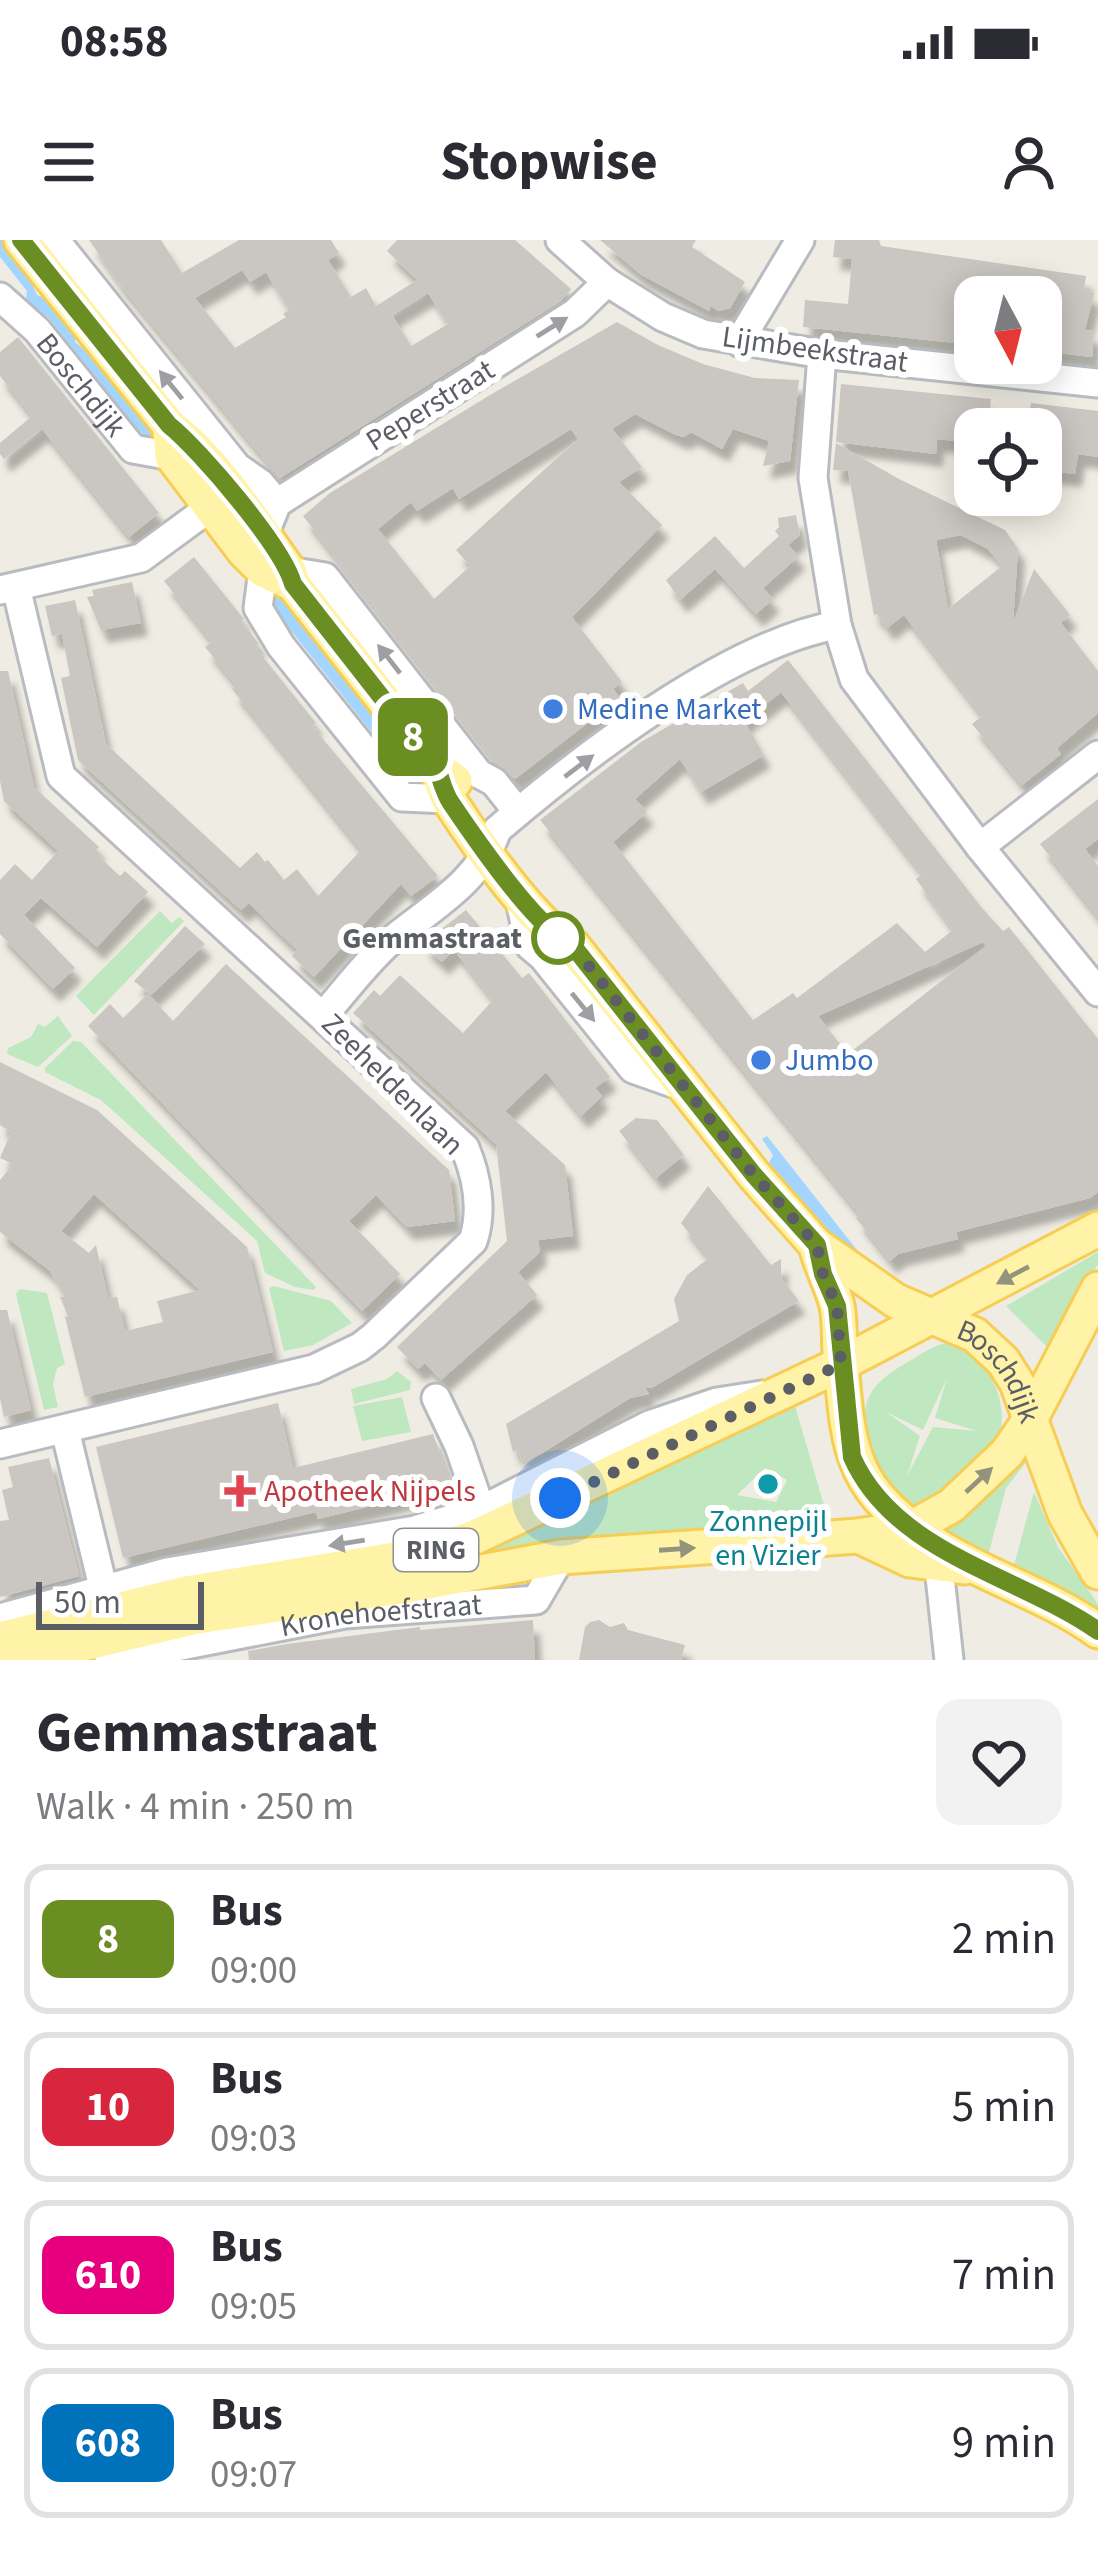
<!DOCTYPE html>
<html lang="en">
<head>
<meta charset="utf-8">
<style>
  :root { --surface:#fff; --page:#f2f2f3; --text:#2b2b33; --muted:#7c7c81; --line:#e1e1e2 }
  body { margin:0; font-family:"Source Sans 3",sans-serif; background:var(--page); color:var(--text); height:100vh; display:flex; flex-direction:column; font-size:45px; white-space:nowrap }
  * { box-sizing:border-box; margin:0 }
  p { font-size:39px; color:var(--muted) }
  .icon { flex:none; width:66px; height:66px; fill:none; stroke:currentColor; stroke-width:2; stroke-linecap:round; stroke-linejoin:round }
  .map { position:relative; height:1420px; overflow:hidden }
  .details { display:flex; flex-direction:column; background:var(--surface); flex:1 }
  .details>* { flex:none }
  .badge { padding:0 24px; border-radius:18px; font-size:42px; line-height:78px }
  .needle { width:78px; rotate:173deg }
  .controls { position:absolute; left:954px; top:36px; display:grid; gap:24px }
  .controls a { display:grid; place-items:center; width:108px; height:108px; border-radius:24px; background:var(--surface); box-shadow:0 6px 30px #0003; font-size:60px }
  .scale { position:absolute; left:36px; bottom:30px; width:168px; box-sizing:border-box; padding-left:12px; border:6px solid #5b5f65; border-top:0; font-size:33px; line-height:42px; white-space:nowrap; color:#5b5f65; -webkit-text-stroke:9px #fff; paint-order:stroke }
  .you { position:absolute; width:60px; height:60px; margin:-30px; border:9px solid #fff; border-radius:50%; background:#1a73e8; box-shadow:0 0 0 18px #1a73e833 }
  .map>.badge { position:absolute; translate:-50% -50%; box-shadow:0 0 0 6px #fff }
  .round { display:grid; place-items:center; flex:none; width:126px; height:126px; border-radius:24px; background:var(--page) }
  .summary { display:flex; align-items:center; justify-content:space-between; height:204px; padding:0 36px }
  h1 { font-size:57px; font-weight:700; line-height:90px }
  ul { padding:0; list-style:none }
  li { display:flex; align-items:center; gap:36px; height:150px; margin:0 24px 18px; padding:0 12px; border:6px solid var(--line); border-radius:24px }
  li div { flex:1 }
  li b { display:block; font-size:45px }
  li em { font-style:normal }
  li .badge { min-width:132px; font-weight:700; text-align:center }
  .status { display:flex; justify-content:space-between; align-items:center; height:84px; padding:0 60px; background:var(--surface); direction:ltr }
  .status svg { height:33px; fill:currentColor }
  header { display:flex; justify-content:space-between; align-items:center; height:156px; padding:0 36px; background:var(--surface); font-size:54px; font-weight:700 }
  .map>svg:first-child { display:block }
</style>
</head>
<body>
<div class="status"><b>08:58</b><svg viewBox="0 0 49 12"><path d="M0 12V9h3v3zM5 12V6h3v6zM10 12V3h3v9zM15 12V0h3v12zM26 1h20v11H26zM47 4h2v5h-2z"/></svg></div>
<header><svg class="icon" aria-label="menu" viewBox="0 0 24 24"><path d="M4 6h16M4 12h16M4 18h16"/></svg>Stopwise<svg class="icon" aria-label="person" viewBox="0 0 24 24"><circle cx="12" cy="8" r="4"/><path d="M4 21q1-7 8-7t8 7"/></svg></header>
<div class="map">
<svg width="1098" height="1420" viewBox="0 0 1098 1420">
  <defs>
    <filter id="shadow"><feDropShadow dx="7" dy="13" stdDeviation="3" flood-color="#0004"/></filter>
  </defs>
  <rect width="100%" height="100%" fill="#efede3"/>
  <!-- green -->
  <g fill="#bfe7c0" fill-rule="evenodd">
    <path d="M160,671L172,683L179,677L184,681L94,775L76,756Z"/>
    <path d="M58,776L72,796L38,827L7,814L8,808L31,797L38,784L45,787Z"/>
    <path d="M73,801L81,802L316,1047L314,1050L295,1047L265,1033L257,1001L101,860L45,832V828Z"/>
    <path d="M1098,1012V1024L1050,1110L1006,1066Z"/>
    <path d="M274,1046L331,1061L352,1083L313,1105L284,1111L269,1048Z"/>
    <path d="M20,1049L47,1053L65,1124L57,1128L53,1144L58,1167L44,1170L16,1054Z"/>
    <path d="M946,1103C991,1115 1019,1173 990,1214C980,1228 962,1240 948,1249C935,1258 923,1269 907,1264C896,1261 888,1248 880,1240C871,1230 870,1219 868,1206C857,1158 872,1142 913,1119C924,1112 933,1106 946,1103ZM947,1138L935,1178L977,1191L933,1187L907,1236L920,1196L886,1172L923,1190Z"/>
    <path d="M397,1131L411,1142L410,1150L354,1164L351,1149L387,1139Z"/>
    <path d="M402,1157L411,1192L362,1201L353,1166Z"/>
    <path d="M793,1159L830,1286L440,1329ZM765,1228L787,1240L776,1262L737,1255Z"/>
    <path d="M1021,1215L1026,1222L1006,1248L988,1316L944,1292V1286Z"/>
    <path d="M1034,1252L1058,1307L1098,1364V1373L1014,1325Z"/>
  </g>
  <!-- water -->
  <g fill="#a3d5ff">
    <path d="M0,0H5L22,21L37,55L54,61L76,89L75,102L86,111H94L152,186L157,199L149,200L137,189L47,76L25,66L27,51L0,17Z"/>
    <path d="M274,349L288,361L432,551L411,550L408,538L293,393C276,385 268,367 274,349Z"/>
    <path d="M767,896L857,1010L851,1016L769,923L773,915L762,899Z"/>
  </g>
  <!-- building -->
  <g fill="#cac6c1" fill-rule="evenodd" filter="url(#shadow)">
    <path d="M89,0H161L182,33L239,0H331L339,13L328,20L351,57L366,48L376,66L417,40L387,11L397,0H515L571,49L561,61L280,238L120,45ZM242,30L250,42L266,32L289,70L283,74L286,77L235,108L195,58ZM428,53L448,84L411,106L392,75Z"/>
    <path d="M600,0H696L692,7L745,42L730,68L719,71L711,66L709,71L640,34Z"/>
    <path d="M835,0H879L881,6L1086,36L1084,50L1094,53L1085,90L1094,91L1092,117L1041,111V57H975V105L803,87L805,60L848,64L852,19L833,17Z"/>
    <path d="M617,82L658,105L703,124L755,138L799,140L790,221L763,226L769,201L733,189L722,209L691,192L684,197L676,195L635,174L612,189L642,227L619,242L662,285L572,377L622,442L613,449L620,458L515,539L496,523L303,276L330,253L490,155ZM571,189L578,199L456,310L470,326L434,359L378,289L411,262L417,271L453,248L459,259Z"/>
    <path d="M18,97L159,273L129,297L42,189L4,219L0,214V203L32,176L0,136V112Z"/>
    <path d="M841,144L991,159L988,189H975V203L937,199L936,214L836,202Z"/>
    <path d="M1031,163L1098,171V217L1078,214L1075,234L1041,230V189H1028Z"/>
    <path d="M836,203L899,239L1005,290L1018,309L1013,383L1034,329L1070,375L1061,383L1098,431V473L1057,508L1061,514L1022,545L972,484L982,476L904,375L887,388L877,374L874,375L848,231L833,230ZM961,295L988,309L1002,326L948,369L936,300Z"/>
    <path d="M796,275L800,295L788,305L799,316L763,348L773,359L756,374L715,329L680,360L666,340L715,296L744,328L779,296L775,291L779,287L778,278Z"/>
    <path d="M194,317L244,379L241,381L259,404L255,407L316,483L312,486L438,636L411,656L401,644L314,737L292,716L297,710L249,663L241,670L78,520L61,438L70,436L62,394L52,396L45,366L75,360L106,504L240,628L257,612L265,622L268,620L284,640L297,629L318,656L361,610L232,449L236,445L205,407L212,402L164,341Z"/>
    <path d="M132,342L141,383L101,390L87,357L94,356L92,350Z"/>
    <path d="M788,420L982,668L1003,691L1009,687L1098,799V952L1090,958L956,992L958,999L898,1014L890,1021L856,978L860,975L540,580L641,502L743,443L748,451ZM781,452L922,634L916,639L953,690L925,712L897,683L797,758L793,753L753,780L613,602L647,572L635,559L680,519L701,552L764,515L744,481ZM983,702L986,706L848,814L818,776Z"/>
    <path d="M0,431H8L34,547L99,607L94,612L120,636L125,631L148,652L97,707L41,658L24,675L75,728L53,749L0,694V640L15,624L32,640L58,611L4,561L0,541Z"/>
    <path d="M1098,559V599L1085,609L1098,626V677L1040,604Z"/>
    <path d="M466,670L522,738L529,733L610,837L595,848L602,856L581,876L546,832L505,871L565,925L573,996L538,1000L540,1012L518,1032L537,1055L441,1140L425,1123L418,1129L397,1107L507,1001L496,904L353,773L374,750L380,756L400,735L463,793L493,760L454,710L442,722L422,704Z"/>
    <path d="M185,686L205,704L151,755L134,741Z"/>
    <path d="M226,724L449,930L455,981L407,987L376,955L349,981L400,1034L362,1071L88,786L110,764L123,778L148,754L173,781Z"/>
    <path d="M0,822L97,870L247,1007L273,1112L85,1157L65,1077L68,1076L60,1057H65L50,1031L0,992V940L13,924L0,918L11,892L0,885ZM94,954L200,1050L157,1061L163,1082L125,1091L117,1057L108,1058L96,1005L89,1013L61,991Z"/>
    <path d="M636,878L657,880L684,915L656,938L619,891Z"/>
    <path d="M708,946L771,1025L781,1019V1038L799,1061L653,1147L645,1148L649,1154L630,1158L523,1225L518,1209L513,1212L506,1184L679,1081L674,1059L687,1035L709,1018L681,983Z"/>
    <path d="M0,1070H7L31,1170L4,1177L0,1159Z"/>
    <path d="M278,1163L293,1228L433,1194L452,1246L318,1279L316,1272L123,1318L96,1207Z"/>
    <path d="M49,1218L79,1336L0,1357V1281L9,1280L2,1250L13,1247L8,1227Z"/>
    <path d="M533,1380L535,1420H249L248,1411L287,1404L420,1387V1390Z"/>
    <path d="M599,1380L610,1387L624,1383L628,1390L685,1405L681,1420H579L585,1387L590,1382Z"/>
  </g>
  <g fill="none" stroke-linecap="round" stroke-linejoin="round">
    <defs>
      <g id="minor">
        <path d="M55,0L237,227L260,243L277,263"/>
        <path d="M560,0L607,42L663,77L703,94L822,114L1098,143"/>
        <path id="s1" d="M0,57L37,90L133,209L172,216"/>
        <path d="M739,102L800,0"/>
        <path d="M822,114L813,238L837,385L854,439L980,607L1098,752"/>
        <path d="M264,295L277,263L575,73L607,42"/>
        <path d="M263,330L258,368L281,406L402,557L448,559"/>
        <path d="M289,331L325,337L479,534L494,542L518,572"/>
        <path d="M0,350L141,318L224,257"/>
        <path d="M980,607L1098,515"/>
        <path d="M518,652L530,706L543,717L633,829L684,847"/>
        <path d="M324,775C344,752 364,725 387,704C428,669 479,644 497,590C582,517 727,405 837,385"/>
        <path d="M436,1158L459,1206L481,1270"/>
        <path d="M65,1190L103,1347"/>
        <path d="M0,1204L314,1129L360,1107L374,1096L473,1001C483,971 477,937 465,908L61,536L16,347"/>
        <path d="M937,1309L949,1420"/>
        <path d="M0,1378L167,1332L415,1290L481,1270L649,1185L717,1162L762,1155"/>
        <path id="s2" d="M109,1420L345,1374L536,1360L561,1317"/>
      </g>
      <g id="major">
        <path d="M21,0L169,185C217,222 254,282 289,331L293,344L437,528L455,541"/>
        <path d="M170,192L172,216L244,311L263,330L291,343"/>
        <path id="s3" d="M437,528C441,539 444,553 451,563C475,600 536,688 573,706L754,935L816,1005L896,1061L975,1095L1003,1121L1017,1143L1065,1274L1098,1332"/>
        <path d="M816,1005C821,1027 832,1045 837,1066C840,1080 839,1097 840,1112C849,1211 847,1247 936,1305C988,1338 1048,1355 1098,1391"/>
        <path d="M859,1296L910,1320L964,1327"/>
        <path d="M0,1399L186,1353L425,1314L475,1297L841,1124L1098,989"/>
        <path d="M16,1420L197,1377L401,1347L561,1317L858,1296L913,1287L951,1266L1007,1213L1031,1178L1098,1049"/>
      </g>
    </defs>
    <!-- minor casing -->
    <use href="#minor" stroke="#b8bbc0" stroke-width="33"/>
    <!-- major casing -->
    <use href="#major" stroke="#f7cd55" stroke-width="39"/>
    <!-- minor -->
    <use href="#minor" stroke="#fff" stroke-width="27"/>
    <!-- major -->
    <use href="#major" stroke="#fff3a8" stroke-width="33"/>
  </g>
  <!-- one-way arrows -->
  <defs><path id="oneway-solid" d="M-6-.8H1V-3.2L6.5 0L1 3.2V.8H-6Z" transform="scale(3)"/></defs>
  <g fill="#9d9fa3">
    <use href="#oneway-solid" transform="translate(552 87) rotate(-32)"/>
    <use href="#oneway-solid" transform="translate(171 145) rotate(-129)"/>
    <use href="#oneway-solid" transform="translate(389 419) rotate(-128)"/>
    <use href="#oneway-solid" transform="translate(579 526) rotate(-37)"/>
    <use href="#oneway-solid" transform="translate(583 767) rotate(51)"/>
    <use href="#oneway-solid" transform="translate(347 1303) rotate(171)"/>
  </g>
  <g fill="#94937c">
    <use href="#oneway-solid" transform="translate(1013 1035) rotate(152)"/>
    <use href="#oneway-solid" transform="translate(979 1240) rotate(-43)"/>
    <use href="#oneway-solid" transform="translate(677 1309) rotate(-4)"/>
  </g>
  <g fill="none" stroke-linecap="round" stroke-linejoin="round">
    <defs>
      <path id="line" d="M21,0L169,185C200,210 283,307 293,344L437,528C441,539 444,553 451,563C476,600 536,688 573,706L754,935L817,1005L823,1034L837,1066L852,1217C895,1314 1018,1335 1098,1391"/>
    </defs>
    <!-- line casing -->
    <use href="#line" stroke="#fff" stroke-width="27"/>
    <!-- line -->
    <use href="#line" stroke="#6b8e23" stroke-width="18"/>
    <!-- walk -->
    <path stroke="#5b5f65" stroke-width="12" stroke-dasharray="0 21.6" d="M558,698L573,706L754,935L817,1005L823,1034L837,1066L841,1124L560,1258"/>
  </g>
  <!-- markers -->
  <g fill="#3f7fe0" stroke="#fff" stroke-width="4.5">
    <circle cx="553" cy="469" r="12"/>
    <circle cx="761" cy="820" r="12"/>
  </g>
  <circle fill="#fff" stroke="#6b8e23" stroke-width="6" cx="558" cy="698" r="24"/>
  <circle fill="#0f9aa8" stroke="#fff" stroke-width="4.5" cx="768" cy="1244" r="12"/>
  <path fill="#e0444e" stroke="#fff" stroke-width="4.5" d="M234 1233h12v12h12v12h-12v12h-12v-12h-12v-12h12z"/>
  <g text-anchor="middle" stroke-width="12" stroke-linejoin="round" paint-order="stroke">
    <!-- shield labels -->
    <rect fill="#fff" stroke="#8c8f93" stroke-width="3" x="394" y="1289" width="84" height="42" rx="9"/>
    <g font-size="27" font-weight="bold" fill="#5b5f65">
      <text x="436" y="1319">RING</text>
    </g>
    <!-- street labels -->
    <g font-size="30" fill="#5b5f65" stroke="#fff">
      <text transform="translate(815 109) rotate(8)" y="10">Lijmbeekstraat</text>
      <text dy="10" stroke="none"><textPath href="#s1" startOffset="120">Boschdijk</textPath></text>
      <text transform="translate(430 165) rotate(-32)" y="10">Peperstraat</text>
      <text transform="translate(393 844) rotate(45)" y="10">Zeeheldenlaan</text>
      <text dy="10" stroke="none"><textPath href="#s3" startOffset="840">Boschdijk</textPath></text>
      <text dy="10" stroke="none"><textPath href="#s2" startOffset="276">Kronehoefstraat</textPath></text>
    </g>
    <!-- shop labels -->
    <g font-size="30" fill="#366cbe" stroke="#fff" text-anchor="start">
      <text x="577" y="479">Medine Market</text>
      <text x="785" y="830">Jumbo</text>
    </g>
    <!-- stop labels -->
    <g font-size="30" font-weight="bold" fill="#5b5f65" stroke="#fff" text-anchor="end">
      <text x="522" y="708">Gemmastraat</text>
    </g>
    <!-- health labels -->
    <g font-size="30" fill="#be3a42" stroke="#fff" text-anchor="start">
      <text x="264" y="1261">Apotheek Nijpels</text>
    </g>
    <!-- culture labels -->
    <g font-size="30" fill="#0d838f" stroke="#fff">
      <text x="768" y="1291">Zonnepijl<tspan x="768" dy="34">en Vizier</tspan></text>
    </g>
  </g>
</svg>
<div class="controls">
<a><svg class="needle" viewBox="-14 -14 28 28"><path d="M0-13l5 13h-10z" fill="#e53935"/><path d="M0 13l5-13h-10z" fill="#7c7c81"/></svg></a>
<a><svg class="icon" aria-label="locate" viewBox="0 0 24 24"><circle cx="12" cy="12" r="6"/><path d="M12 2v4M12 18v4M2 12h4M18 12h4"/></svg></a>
</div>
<div class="scale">50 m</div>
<div class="you" style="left:560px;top:1258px"></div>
<b class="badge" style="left:413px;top:497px;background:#6b8e23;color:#fff">8</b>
</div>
<section class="details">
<div class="summary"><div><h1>Gemmastraat</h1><p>Walk · 4 min · 250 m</p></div><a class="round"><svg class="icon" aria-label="heart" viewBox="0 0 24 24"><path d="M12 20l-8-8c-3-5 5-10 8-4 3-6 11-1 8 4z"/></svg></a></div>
<ul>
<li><span class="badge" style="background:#6b8e23;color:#fff">8</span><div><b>Bus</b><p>09:00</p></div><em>2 min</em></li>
<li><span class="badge" style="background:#d7263d;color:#fff">10</span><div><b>Bus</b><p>09:03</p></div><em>5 min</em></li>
<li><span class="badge" style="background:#e6007e;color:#fff">610</span><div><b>Bus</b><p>09:05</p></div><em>7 min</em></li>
<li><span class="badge" style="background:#0072bc;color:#fff">608</span><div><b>Bus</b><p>09:07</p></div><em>9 min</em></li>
</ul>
</section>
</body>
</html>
